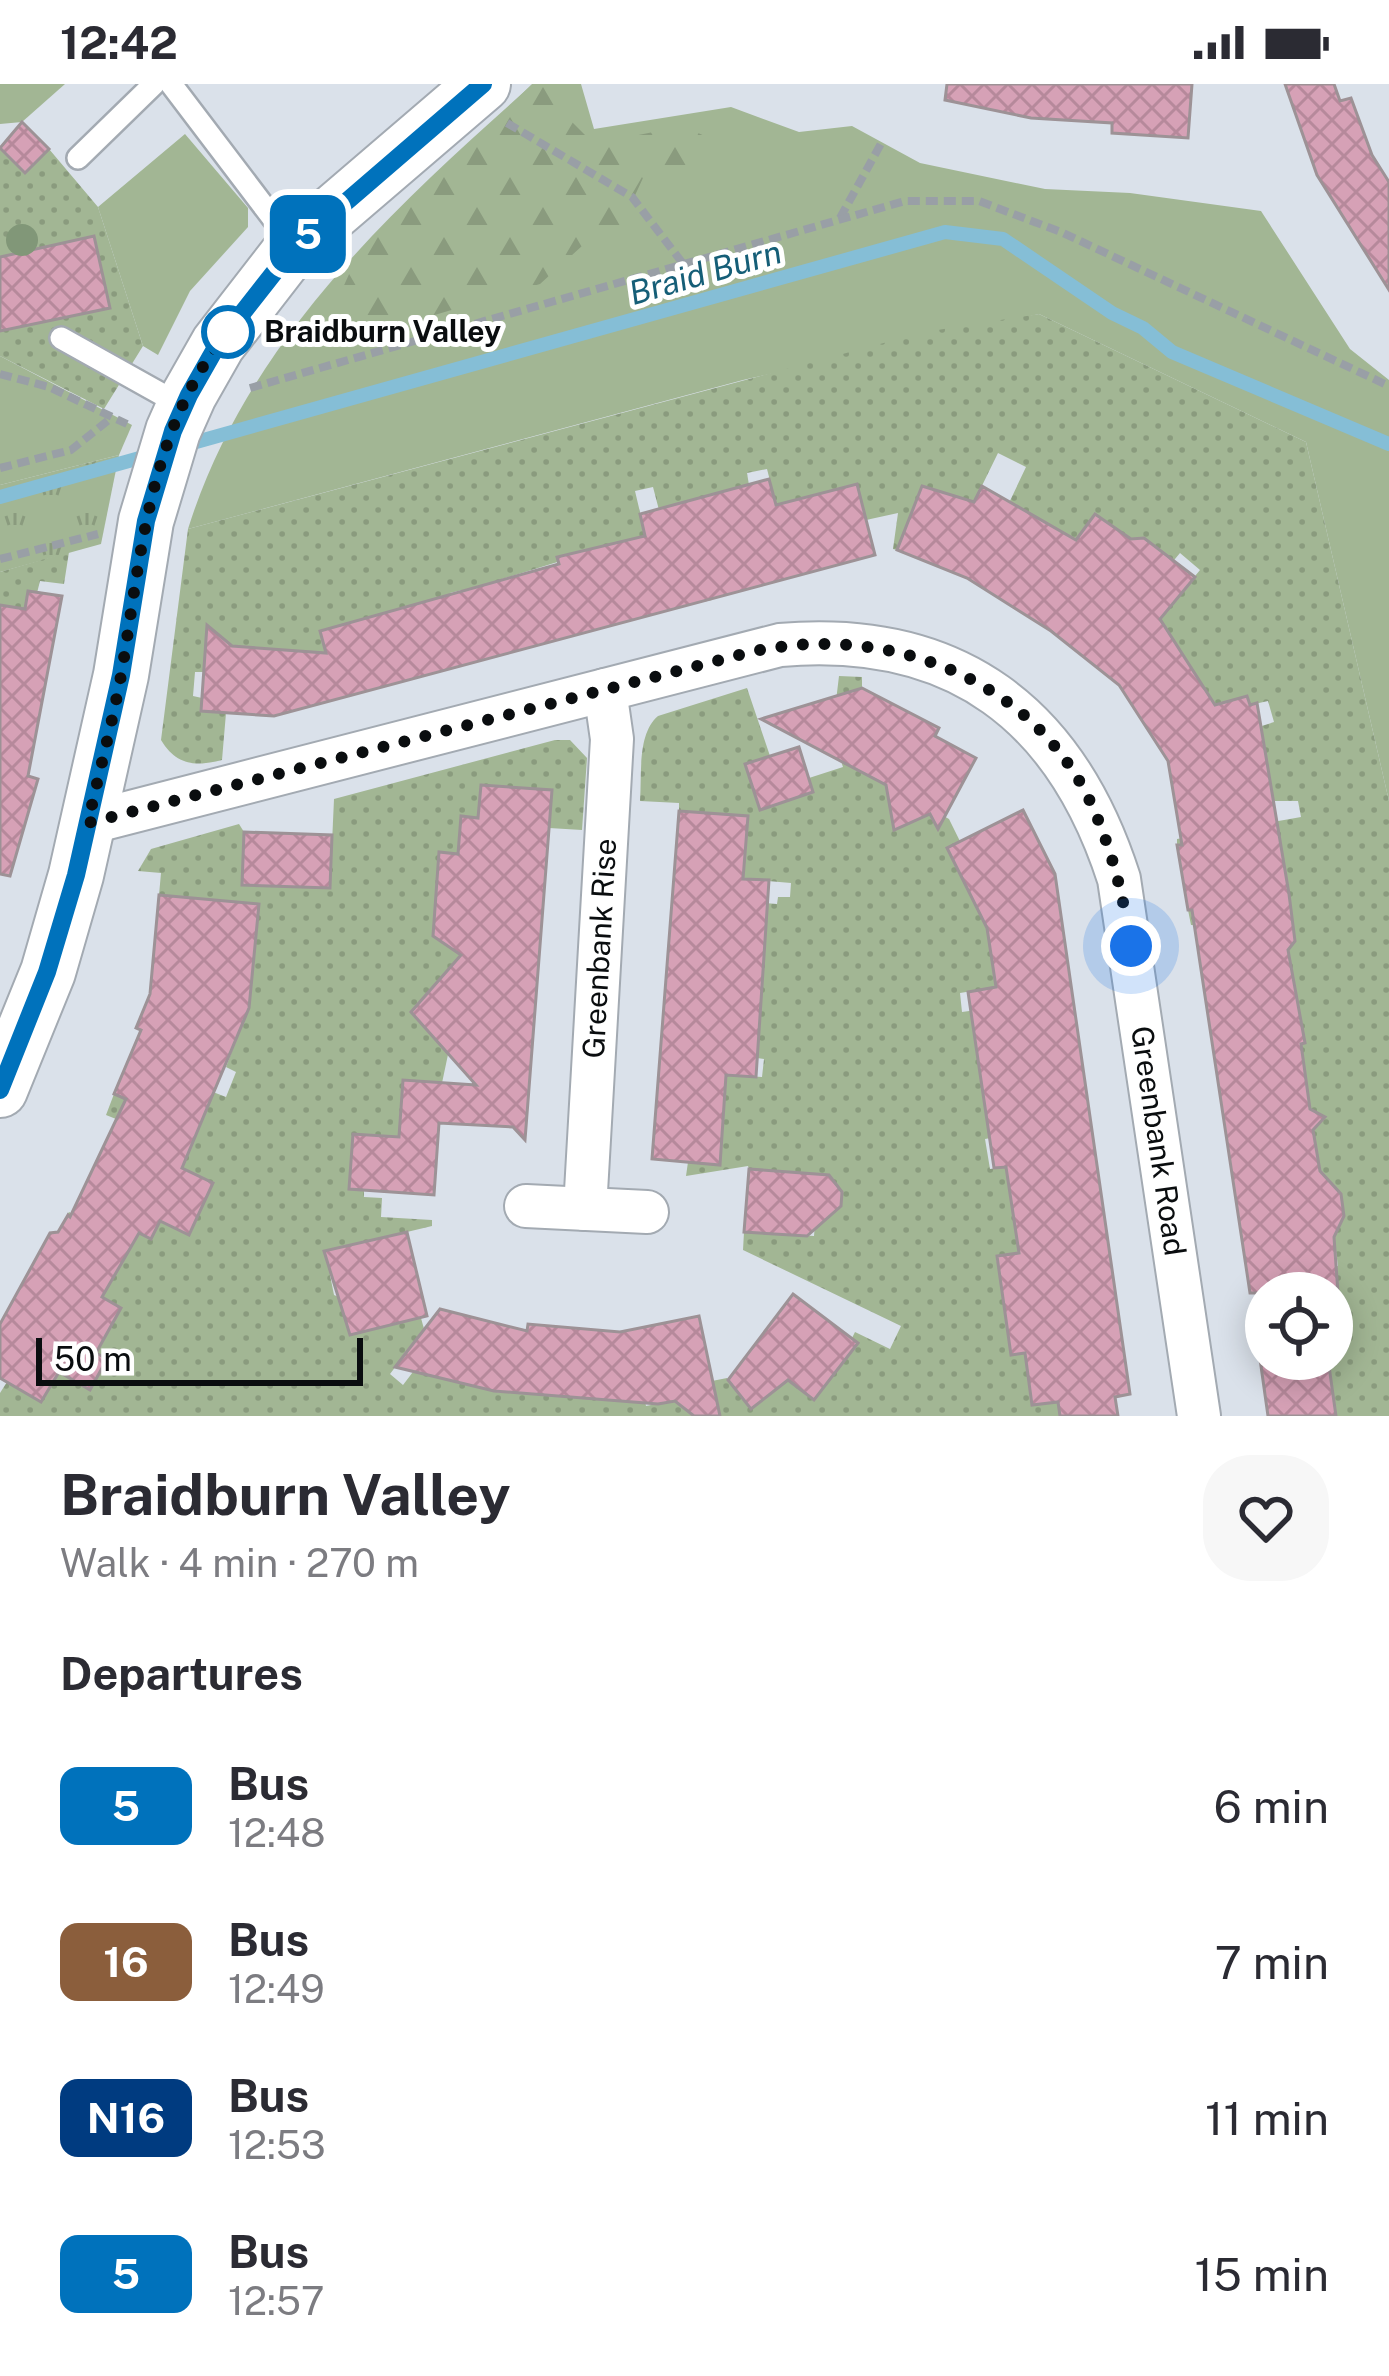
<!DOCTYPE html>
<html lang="en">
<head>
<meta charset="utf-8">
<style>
  :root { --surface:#fff; --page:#f7f7f7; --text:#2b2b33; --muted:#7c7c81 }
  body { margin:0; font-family:"Public Sans",sans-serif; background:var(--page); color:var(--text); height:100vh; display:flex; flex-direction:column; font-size:45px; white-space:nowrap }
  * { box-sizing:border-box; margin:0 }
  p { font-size:39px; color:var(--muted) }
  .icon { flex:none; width:66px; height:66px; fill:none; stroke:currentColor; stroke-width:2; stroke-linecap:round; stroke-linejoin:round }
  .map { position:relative; height:1332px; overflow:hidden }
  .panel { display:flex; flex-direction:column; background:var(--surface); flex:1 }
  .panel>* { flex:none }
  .badge { padding:0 24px; border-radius:18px; font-size:42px; line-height:78px }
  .controls { position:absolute; left:1245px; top:1188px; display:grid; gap:24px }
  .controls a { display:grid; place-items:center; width:108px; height:108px; border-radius:50%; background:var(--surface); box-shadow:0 6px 30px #0003; font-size:60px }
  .scale { position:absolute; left:36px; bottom:30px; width:327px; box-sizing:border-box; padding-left:12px; border:6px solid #0a0d0f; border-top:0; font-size:33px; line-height:42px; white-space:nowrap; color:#0a0d0f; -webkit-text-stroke:9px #fff; paint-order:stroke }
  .you { position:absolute; width:60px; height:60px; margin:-30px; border:9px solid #fff; border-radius:50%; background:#1a73e8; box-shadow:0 0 0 18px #1a73e833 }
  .map>.badge { position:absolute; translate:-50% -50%; box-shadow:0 0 0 6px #fff }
  h2 { padding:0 60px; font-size:45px; line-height:108px }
  .round { display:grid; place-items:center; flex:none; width:126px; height:126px; border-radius:48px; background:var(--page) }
  .head { display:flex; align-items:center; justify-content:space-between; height:204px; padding:0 60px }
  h1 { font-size:57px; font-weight:700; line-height:90px }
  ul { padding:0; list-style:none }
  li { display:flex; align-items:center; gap:36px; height:156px; padding:0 60px }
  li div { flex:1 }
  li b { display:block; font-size:45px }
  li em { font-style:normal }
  li .badge { min-width:132px; font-weight:700; text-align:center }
  .status { display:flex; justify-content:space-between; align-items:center; height:84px; padding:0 60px; background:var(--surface); direction:ltr }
  .status svg { height:33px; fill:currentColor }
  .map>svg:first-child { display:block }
</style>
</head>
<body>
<div class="status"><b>12:42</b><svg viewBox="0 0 49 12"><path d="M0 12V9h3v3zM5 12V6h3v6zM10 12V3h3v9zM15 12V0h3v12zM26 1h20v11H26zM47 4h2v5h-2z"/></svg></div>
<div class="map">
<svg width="1389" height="1332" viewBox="0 0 1389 1332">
  <defs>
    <pattern id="forest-firs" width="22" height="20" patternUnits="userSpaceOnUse" patternTransform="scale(3)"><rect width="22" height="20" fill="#a2b694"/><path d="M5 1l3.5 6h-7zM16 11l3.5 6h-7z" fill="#8a9b7e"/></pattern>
    <pattern id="park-tufts" width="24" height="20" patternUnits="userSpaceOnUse" patternTransform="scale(3)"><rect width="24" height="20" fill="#a2b694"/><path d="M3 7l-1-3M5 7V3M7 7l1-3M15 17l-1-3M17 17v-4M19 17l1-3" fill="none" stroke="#8a9b7e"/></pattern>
    <pattern id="garden-dots" width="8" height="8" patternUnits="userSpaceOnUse" patternTransform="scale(3)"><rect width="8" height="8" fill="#a2b694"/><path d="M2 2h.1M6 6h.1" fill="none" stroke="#8a9b7e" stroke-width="1.8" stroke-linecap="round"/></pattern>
    <pattern id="building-cross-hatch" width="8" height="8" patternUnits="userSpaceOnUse" patternTransform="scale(3)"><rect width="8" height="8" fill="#d6a1b6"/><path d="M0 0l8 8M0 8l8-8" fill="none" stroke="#b6899b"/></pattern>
  </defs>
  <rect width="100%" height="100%" fill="#dae1ea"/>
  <!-- grass -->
  <g fill="#a2b694">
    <path d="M0,0H65L22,38L0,40Z"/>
    <path d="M533,0H581L594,45L731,23L799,48L852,42L920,79L1045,105L1130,109L1261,127L1350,265L1389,296V717L1306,358L1039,230L743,296L188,445C246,259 391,126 533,0Z"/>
    <path d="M185,50L248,124V143L190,207L158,271L143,262L98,123Z"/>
    <path d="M0,272L132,341L119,371L0,401Z"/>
  </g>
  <!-- forest -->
  <path fill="url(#forest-firs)" d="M532,0H562L568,34L594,60L683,42L709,54L700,83L643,94L613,159L582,162L540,200L421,235L358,240L336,219L360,166Z"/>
  <!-- park -->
  <path fill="url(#park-tufts)" d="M119,371L101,460L0,488V401Z"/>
  <!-- garden -->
  <g fill="url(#garden-dots)">
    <path d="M0,64L25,89L49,65L98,123L143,262L104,325L0,272Z"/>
    <path d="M1039,230L1306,358L1389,717V1332H1336L1329,1284L1264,1300L1261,1281L1332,1275V1271L1343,1269L1338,1237H1332V1226L1340,1224L1335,1191L1249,1199L1248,1194L1338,1182L1333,1145L1236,1114L1316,1042L1314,1027L1304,1022L1301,960L1305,958L1300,928L1210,941L1295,857L1293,844L1191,841L1188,826L1288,810L1244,751L1177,761V755L1301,733L1298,717H1273L1168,672L1274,638L1268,617L1250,621L1247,612L1216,622L1175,560L1113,592L1200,486L1180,469L1135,523C1128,486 1128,453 1096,430L1070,464L1045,438L1020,424L972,497L1026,383L998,369L974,418L922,403L897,466L893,465L898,429L866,436L857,400L795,416L794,491L767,385L747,389L749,401L689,427L712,516L684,522L653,403L635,407L647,458L642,452L632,455L502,495L517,551L498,556L502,571L492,574L487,552L462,506L450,509L430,590L402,598L384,530L321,546L338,614L205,561L204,588H195L193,612L202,614L201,627L226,629L222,676C195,683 176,681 161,656L188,445L925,248Z"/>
    <path d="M69,468L64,500L40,497L37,509L25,525L0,521V488Z"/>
    <path d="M839,592L862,593V604L881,614L869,661L900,708L890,726L892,736L903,742L913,738L922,720L949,735L988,814L1003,902L960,909L962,928L1072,913L1052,1005L1085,1000L1086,1007L1020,1017L1024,1048L985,1055L990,1085L1062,1075L1065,1092L1098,1088L1099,1095L1033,1105L1019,1169L996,1173L999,1189L1081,1178L1008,1249L1011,1270L1123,1255V1259L1095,1264L1059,1318L1060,1332H712V1297L727,1294L751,1324L754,1262L814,1316L857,1260L852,1254L855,1248L890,1265L901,1242L743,1166L744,1148L814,1152L816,1128L833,1129L841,1122L842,1108L835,1099L818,1098V1090L749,1085L748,1082L686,1092L688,1078L720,1080L726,996L658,990V986L762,993L764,975L757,974L762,911L672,812L777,820L778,813H790L791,799L743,795L748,732L679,727V719L640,717C642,690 637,650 658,632L747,604L770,672L790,716L812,708L809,694L843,683L832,650Z"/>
    <path d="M555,656H570L587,674L582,746L549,744L551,706L479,734L461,733L454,802L436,812L433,852L450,863L468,865L411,928L432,952L532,959L450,961L442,999L403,996L401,1033L440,1035L438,1056L353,1050L349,1105L364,1106V1113L382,1114L381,1133L432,1136V1142L340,1164L337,1183L330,1191L334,1211L341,1214L350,1250L421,1234L424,1245L390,1290L403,1301L458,1229L442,1295L501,1309L517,1244L523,1245L508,1308L612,1317L619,1248L630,1246L646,1322L686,1314L694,1332H0V1309L7,1298L41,1318L59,1288L90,1306L107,1276L12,1220L105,1253L121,1224L102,1213L119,1183L102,1151L67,1131L69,1128L117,1154L130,1146L151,1155L160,1137L188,1151L213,1099L182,1084L184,1077L112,1043L116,1035L106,1031L114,1010L213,1008L226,1013L236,988L226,983L233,964L143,928L195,906L250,911L256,854L227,817L159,811L161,789L138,787L151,765L239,740L244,748L242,801L330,804L334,715Z"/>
  </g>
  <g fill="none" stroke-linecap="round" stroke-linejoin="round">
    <!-- stream -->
    <g stroke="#85bed6" stroke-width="14">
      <path d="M182,362L945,148L1003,155L1112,229L1143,244L1172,268L1389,360"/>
      <path d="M0,413L154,370"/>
    </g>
  </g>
  <!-- building -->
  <g fill="url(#building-cross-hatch)" stroke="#9d9296" stroke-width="3">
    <path d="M947,0H1192L1188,54L1112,49V39L1031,34L945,16Z"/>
    <path d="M1285,0H1334L1340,17L1351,14L1372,71L1389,98V206L1317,91Z"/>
    <path d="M22,38L49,65L25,89L0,64Z"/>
    <path d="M94,152L110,224L0,247V173Z"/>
    <path d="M769,395L776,421L857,400L875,471L274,632L201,627L207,541L232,562L326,569L320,547L559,480L557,473L645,452L640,430Z"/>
    <path d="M922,402L974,418L982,402L1076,456L1095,430L1131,455L1144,454L1195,493L1160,535L1215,621L1247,612L1250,621L1257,619L1289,810L1295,857L1288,866L1305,959L1301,960L1310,1025L1325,1033L1313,1046L1320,1087L1341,1110L1344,1132L1334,1153L1338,1209H1250L1192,826H1188L1177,761H1182L1168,677L1119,601L1051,547L967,494L897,466Z"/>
    <path d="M28,507L62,512L28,692L38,695L10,792L0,790V521L25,525Z"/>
    <path d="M862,604L939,644L935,652L976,674L938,745L930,730L894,746L886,701L761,635Z"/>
    <path d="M799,663L813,708L760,726L745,680Z"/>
    <path d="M481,701L552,706L525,1056L513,1043L439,1039L434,1111L349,1105L353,1050L399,1053L403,996L476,1001L411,928L461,871L433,852L439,768L458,770L461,732L478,734Z"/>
    <path d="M1023,726L1055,790L1130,1310L1115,1313L1118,1332H1060L1058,1318L1032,1321L1025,1269L1011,1271L997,1172L1019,1169L1006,1083L994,1084L968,908L996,903L987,844L947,764Z"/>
    <path d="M679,727L748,732L743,795L769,796L756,993L726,991L720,1081L652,1075Z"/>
    <path d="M244,748L332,751L330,804L242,801Z"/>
    <path d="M159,811L259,820L249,924L182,1084L213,1099L189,1151L160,1137L151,1155L139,1149L102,1213L121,1224L96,1269L107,1275L90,1306L59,1288L41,1318L0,1294V1240L50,1149L58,1148L68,1131L70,1133L126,1015L114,1010L141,946L136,944L150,910Z"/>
    <path d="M749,1085L829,1091L842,1108L841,1122L807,1152L744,1148Z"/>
    <path d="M407,1148L427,1232L350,1251L324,1167Z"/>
    <path d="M793,1210L858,1259L814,1316L788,1296L751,1325L728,1296Z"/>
    <path d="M440,1225L527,1247L528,1240L620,1248L699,1232L720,1332H694L675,1317L658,1320L494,1307L395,1283Z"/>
    <path d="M1260,1275H1328L1336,1332H1268Z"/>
  </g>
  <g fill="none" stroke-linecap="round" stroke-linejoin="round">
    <defs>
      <g id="service">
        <path d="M171,0L294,162"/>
        <path d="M78,74L154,0"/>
        <path d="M61,254L181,321"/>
      </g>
      <g id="minor">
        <path id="s1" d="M88,739L780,561C956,546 1066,630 1119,795L1199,1332"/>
        <path d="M526,1122L647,1128"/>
        <path id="s2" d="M585,1125L612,655L605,606"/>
      </g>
      <path id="tertiary" d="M0,1006L48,888L76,791L121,591L146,437L173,347L189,311L218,260L294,162L483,0"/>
    </defs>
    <!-- service casing -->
    <use href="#service" stroke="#a3aab2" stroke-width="26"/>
    <!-- minor casing -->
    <use href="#minor" stroke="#a3aab2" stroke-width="46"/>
    <!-- tertiary casing -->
    <use href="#tertiary" stroke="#a3aab2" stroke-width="58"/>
    <!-- path -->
    <g stroke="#999fa6" stroke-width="8" stroke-dasharray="12 6" stroke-linecap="butt">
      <path d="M507,39L632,113L684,181"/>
      <path d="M840,134L883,56"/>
      <path d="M0,290L49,303L127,340"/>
      <path d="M250,304L905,117H979L1061,148L1389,302"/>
      <path d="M0,384L71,366L111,334"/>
      <path d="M0,475L98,450"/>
    </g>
    <!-- service -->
    <use href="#service" stroke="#fff" stroke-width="21"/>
    <!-- minor -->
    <use href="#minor" stroke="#fff" stroke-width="42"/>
    <!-- tertiary -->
    <use href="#tertiary" stroke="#fff" stroke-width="54"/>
  </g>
  <!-- trees -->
  <circle fill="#819778" cx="22" cy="156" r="16"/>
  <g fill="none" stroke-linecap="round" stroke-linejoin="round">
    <defs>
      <path id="line" d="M0,1006L47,888L76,791L121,591L146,437L173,347L189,311L218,260L295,162L483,0"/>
    </defs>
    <!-- line casing -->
    <use href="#line" stroke="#fff" stroke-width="27"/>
    <!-- line -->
    <use href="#line" stroke="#0072bc" stroke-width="18"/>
    <!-- walk -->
    <path stroke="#0a0d0f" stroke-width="12" stroke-dasharray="0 21.6" d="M228,248C150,342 141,471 122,586C113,637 99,688 88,739L751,568C879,539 1026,589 1088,713C1111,761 1123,810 1131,862"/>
  </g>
  <!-- markers -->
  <circle fill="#fff" stroke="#0072bc" stroke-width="6" cx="228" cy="248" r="24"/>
  <g text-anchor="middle" stroke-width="10" stroke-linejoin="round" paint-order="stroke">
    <!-- stop labels -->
    <g font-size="30" font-weight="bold" fill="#0a0d0f" stroke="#fff" text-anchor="start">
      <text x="264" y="258">Braidburn Valley</text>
    </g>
    <!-- street labels -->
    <g font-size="30" fill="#0a0d0f" stroke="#fff">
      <text dy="10" stroke="none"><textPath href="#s2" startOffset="261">Greenbank Rise</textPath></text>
      <text dy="10" stroke="none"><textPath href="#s1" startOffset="1431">Greenbank Road</textPath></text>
    </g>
    <!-- water labels -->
    <g font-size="33" font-style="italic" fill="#155e77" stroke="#fff">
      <text transform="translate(705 188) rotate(-16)" y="12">Braid Burn</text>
    </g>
  </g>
</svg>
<div class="controls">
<a><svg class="icon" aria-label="locate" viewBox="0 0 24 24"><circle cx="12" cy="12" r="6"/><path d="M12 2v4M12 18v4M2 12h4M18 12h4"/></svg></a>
</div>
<div class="scale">50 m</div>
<div class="you" style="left:1131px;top:862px"></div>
<b class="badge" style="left:308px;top:150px;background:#0072bc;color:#fff">5</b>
</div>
<section class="panel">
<div class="head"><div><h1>Braidburn Valley</h1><p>Walk · 4 min · 270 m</p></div><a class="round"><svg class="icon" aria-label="heart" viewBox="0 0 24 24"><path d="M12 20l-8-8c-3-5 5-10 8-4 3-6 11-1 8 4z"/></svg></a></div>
<h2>Departures</h2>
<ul>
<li><span class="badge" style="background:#0072bc;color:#fff">5</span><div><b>Bus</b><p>12:48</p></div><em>6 min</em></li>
<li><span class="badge" style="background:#8b5e3c;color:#fff">16</span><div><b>Bus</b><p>12:49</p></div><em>7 min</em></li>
<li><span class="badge" style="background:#003b80;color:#fff">N16</span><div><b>Bus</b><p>12:53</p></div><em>11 min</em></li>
<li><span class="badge" style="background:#0072bc;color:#fff">5</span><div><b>Bus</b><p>12:57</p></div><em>15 min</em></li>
</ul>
</section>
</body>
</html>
